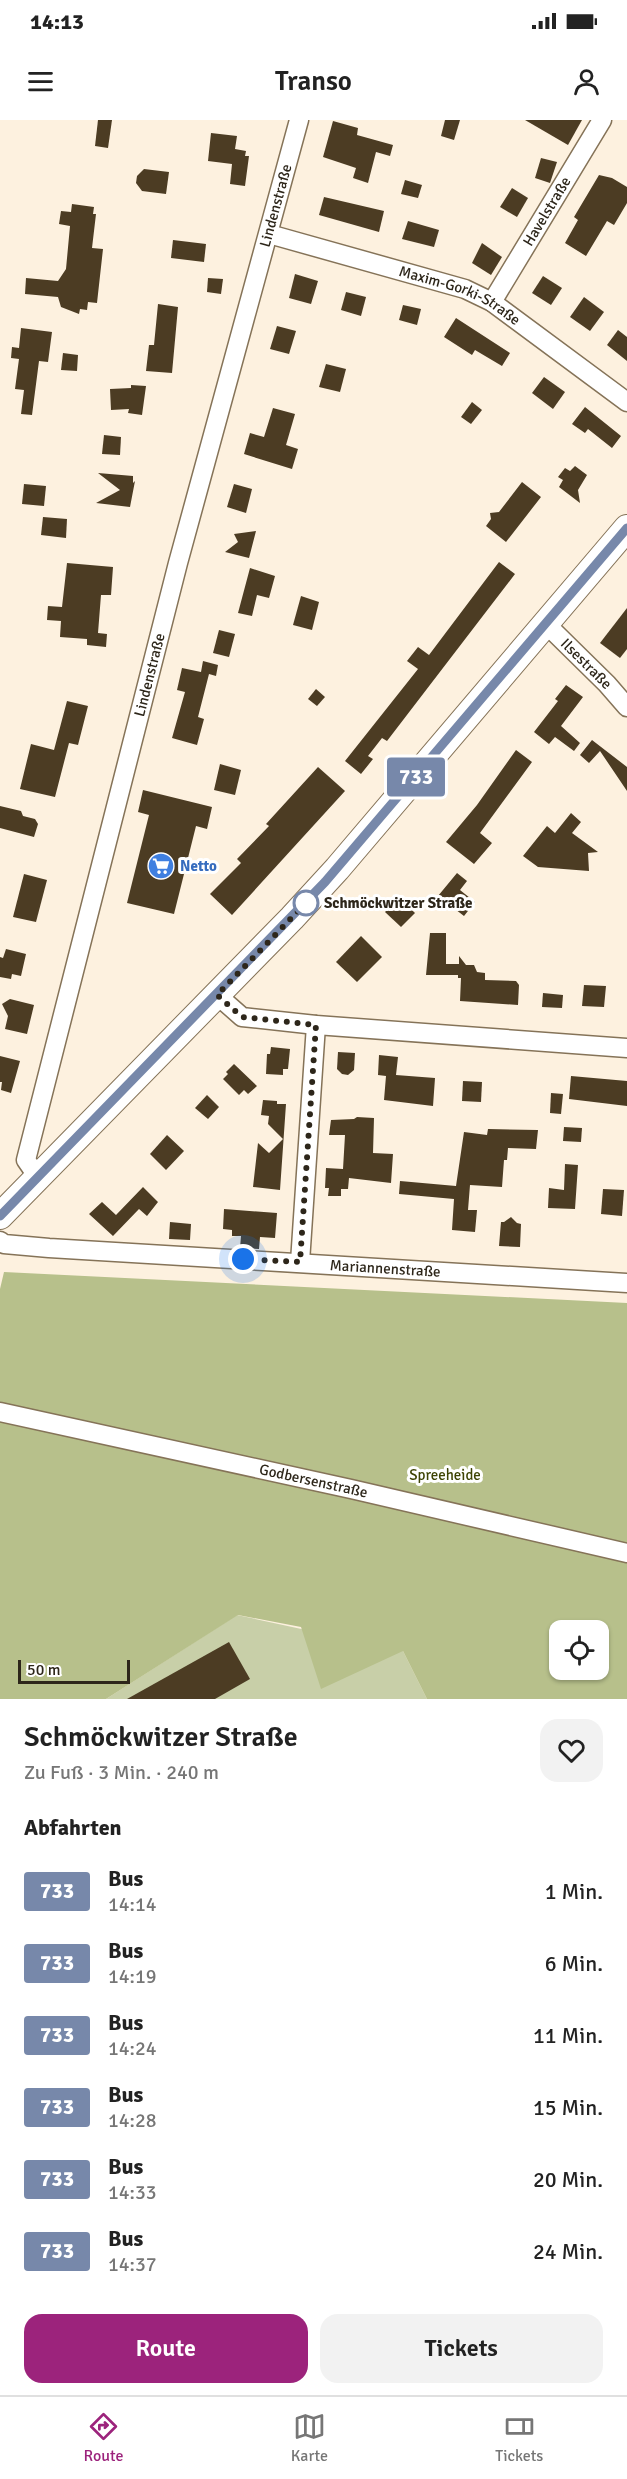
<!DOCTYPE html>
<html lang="de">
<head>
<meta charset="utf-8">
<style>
  :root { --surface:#fff; --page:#f2f2f2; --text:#222; --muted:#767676; --line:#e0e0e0; --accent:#9c237c }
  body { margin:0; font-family:Signika,sans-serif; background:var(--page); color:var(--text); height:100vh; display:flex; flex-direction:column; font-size:22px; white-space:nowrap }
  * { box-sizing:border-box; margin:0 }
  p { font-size:20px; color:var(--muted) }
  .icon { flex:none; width:33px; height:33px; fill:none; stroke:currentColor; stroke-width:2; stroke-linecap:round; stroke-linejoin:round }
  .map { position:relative; height:1579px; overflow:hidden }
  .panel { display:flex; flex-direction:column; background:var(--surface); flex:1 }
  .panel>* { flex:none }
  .badge { padding:0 12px; border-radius:4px; font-size:21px; line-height:39px }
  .tools { position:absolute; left:549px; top:1500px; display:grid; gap:12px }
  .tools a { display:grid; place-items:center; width:60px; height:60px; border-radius:12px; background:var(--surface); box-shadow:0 2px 4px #0004; font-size:30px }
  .scale { position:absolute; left:18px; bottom:15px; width:112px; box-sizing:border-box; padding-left:6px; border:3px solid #2d261a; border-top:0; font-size:16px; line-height:21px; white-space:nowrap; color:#2d261a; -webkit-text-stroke:4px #fff; paint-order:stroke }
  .you { position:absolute; width:30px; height:30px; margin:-15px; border:4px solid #fff; border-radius:50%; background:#1a73e8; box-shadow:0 0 0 9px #1a73e833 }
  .map>.badge { position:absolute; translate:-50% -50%; box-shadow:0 0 0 3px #fff }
  h2 { padding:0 24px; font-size:22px; line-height:54px }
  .round { display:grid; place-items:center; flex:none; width:63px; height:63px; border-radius:18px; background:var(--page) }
  .headline { display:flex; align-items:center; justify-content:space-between; height:102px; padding:0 24px }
  h1 { font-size:28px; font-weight:600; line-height:45px }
  .action { display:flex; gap:12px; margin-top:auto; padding:12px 24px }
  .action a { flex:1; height:69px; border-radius:18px; background:var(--accent); color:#fff; font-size:24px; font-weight:600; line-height:69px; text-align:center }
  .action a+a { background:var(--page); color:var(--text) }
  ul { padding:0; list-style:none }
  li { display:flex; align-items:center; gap:18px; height:72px; padding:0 24px }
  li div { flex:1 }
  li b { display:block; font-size:22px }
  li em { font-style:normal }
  li .badge { min-width:66px; font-weight:700; text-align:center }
  .status { display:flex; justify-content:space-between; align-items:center; height:42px; padding:0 30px; background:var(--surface); direction:ltr }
  .status svg { height:16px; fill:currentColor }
  header { display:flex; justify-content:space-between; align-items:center; height:78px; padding:0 24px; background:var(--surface); font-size:27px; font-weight:600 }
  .tabs { display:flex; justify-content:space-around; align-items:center; height:84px; border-top:2px solid var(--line); background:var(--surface); font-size:16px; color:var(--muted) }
  .tabs a { display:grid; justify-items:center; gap:3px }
  .tabs .on { color:var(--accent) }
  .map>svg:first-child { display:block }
</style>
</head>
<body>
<div class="status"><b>14:13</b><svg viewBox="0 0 49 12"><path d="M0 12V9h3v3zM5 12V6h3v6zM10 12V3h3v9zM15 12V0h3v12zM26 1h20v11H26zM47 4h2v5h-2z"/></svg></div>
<header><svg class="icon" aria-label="menu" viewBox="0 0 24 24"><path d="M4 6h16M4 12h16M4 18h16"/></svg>Transo<svg class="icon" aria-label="person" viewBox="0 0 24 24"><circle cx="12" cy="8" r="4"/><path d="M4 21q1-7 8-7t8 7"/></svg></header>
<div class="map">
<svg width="627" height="1579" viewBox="0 0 627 1579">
  <rect width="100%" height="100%" fill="#fdf1df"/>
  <!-- green -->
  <path fill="#c8cfa8" d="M237,1495L403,1531L427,1579H106Z"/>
  <!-- forest -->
  <path fill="#b7c08b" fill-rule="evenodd" d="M4,1152L627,1183V1579H427L403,1531L321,1569L301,1507L238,1495L106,1579H0V1169ZM560,1510H598V1550H560Z"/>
  <!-- building -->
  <g fill="#4c3c23">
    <path d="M98,0H112L108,28L95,26Z"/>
    <path d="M445,0H460L454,20L441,16Z"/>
    <path d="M525,0H582L568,25Z"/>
    <path d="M333,1L358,8L357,15L393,25L390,36L376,32L368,63L353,58L356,48L323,37Z"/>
    <path d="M211,13L237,16L235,29L246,31L245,36H249L245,66L230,64L232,44L208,41Z"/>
    <path d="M541,38L557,42L550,63L535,58Z"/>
    <path d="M144,49L169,52L166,74L142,71L136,63L137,56Z"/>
    <path d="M599,55L612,58L627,67V83L614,105L607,101L586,136L565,123L578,100L574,97Z"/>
    <path d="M405,60L422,65L418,78L401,74Z"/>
    <path d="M512,68L528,78L517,97L500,87Z"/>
    <path d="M324,77L384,91L379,112L319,95Z"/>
    <path d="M72,84L94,87L93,94H96L92,128L103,129L97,183L88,182L87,190L80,189L79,194L61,187L58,177L25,174L26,158L58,161L66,149L70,106L59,104L61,91L71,92Z"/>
    <path d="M408,101L439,110L434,127L402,119Z"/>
    <path d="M173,120L206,124L204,142L171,138Z"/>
    <path d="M482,123L502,137L491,155L472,143Z"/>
    <path d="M295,154L318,161L311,184L289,178Z"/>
    <path d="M543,156L562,168L551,185L532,173Z"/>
    <path d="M208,158L223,159L221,174L207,172Z"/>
    <path d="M346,172L366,177L361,196L341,190Z"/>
    <path d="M584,177L604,192L590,211L570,197Z"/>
    <path d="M158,184L178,187L172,253L146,251L149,225H154Z"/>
    <path d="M403,185L421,189L417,205L399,200Z"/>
    <path d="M456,198L510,233L502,246L475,230L472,235L444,217Z"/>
    <path d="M277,206L296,211L289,234L270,229Z"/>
    <path d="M21,208L52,212L48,242L39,241L32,295L21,294L24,270L15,269L19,239L11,238L12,227L19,228Z"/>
    <path d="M618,210L627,217V241L607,225Z"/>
    <path d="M63,233L78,235L77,251L61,250Z"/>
    <path d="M326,244L346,249L340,272L319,267Z"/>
    <path d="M544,257L565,272L553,289L532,273Z"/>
    <path d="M131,265L146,266L142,295L128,293L129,289L111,290L110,269L131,268Z"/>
    <path d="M472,282L482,290L471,304L461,297Z"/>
    <path d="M585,287L621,316L612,328L588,309L585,313L572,304Z"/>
    <path d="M273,288L295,294L286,325L298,329L292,349L244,334L250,313L264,317Z"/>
    <path d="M104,315L121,317L120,335L102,334Z"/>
    <path d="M575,346L587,355L578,370L580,383L559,367L563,360L558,357L565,348L570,351Z"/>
    <path d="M98,353L133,356V363L135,361L130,387L96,383L120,370Z"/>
    <path d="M522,362L541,377L506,422L486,406L491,399L490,393L499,392Z"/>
    <path d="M24,364L46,366L44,386L22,384Z"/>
    <path d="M234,364L252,369L246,393L227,387Z"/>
    <path d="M43,397L67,399L66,418L41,415Z"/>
    <path d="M256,411L249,438L225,432L238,422L234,414Z"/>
    <path d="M499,442L515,454L387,621L382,618L368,636L373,639L361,654L345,641L418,549L407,541L418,527L429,535Z"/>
    <path d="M67,443L113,447L111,475H101L98,513L107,514L106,527L87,525V519L60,517L61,501L47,500L48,486L62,487Z"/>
    <path d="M250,448L275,456L269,478L257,475L252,496L238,493Z"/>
    <path d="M301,476L319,482L312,510L293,505Z"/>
    <path d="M627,488V529L620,538L600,523Z"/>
    <path d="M219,510L235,514L229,537L213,533Z"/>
    <path d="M203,541L218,545L216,556L209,554L198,597L204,599L197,625L172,618L185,572L177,570L182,548L201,552Z"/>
    <path d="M566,565L583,577L561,606L580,623L574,631L555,617L549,624L534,612L558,581L555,579Z"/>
    <path d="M316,569L325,577L317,586L308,579Z"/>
    <path d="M67,581L88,586L78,625L69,623L55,677L20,669L31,624L54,630Z"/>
    <path d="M592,620L627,647V671L600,631L589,643L580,635Z"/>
    <path d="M516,630L532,642L480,713L492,723L474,744L446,722L477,685Z"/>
    <path d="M220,644L241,650L235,675L214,670Z"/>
    <path d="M318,647L345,671L232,795L210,774L241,743L237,739L269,706L266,704Z"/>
    <path d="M143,670L212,687L207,709L196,706L174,794L127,783L149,695L138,692Z"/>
    <path d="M0,686L21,691L23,696L35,699L38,704L34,717L0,708Z"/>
    <path d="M571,693L581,702L572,713L598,732L588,733L589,751L538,747L523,736L547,706L555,713Z"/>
    <path d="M457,753L467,761L460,770L475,782L464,796L438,776Z"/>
    <path d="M24,754L47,760L36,802L13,797Z"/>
    <path d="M399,778L415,793L401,807L385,792Z"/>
    <path d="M430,813H446V844H459V836L466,845H474L477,852L485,853V860L516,861L519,865L518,885L460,881L461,858H458V855H426Z"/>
    <path d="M361,816L382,837L357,862L336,842Z"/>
    <path d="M6,829L26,834L21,856L12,854L11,859L0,857V837L3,838Z"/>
    <path d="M584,865L606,866L604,887L582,886Z"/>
    <path d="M543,873L563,875L562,888L542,887Z"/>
    <path d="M10,879L34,885L27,914L5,909L8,896L2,884Z"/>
    <path d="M271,927L290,929L288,949H283V955L266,954L267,934H270Z"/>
    <path d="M338,932L355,933L354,950L348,955L342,954L337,949Z"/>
    <path d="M379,935L398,937L396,955L435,958L433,986L384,980L386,956L378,955Z"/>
    <path d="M0,936L20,941L11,973L1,970L2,962H0Z"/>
    <path d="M234,944L257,966L248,974L244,970L239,975L223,959L228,954L226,952Z"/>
    <path d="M571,956L627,961V986L569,979Z"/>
    <path d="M463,961L482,962L481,982L462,981Z"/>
    <path d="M551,973L563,974L561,994L550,993Z"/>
    <path d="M207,975L219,987L208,999L195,988Z"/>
    <path d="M263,980L277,981V984H286L280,1070L253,1067L258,1023L269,1033L283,1019L268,1004L269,996L261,995Z"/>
    <path d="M357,997L374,998L373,1033L393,1034L391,1063L349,1058L348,1069H341V1076H328L329,1068H325L326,1048L343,1049L345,1015H329L331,1000L354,999Z"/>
    <path d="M564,1007L582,1008L581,1022L563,1021Z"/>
    <path d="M488,1009L538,1010L536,1029L508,1028L507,1040H504L502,1067L470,1065L468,1090H477L475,1112L452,1110L454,1079L399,1074L400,1061L456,1066L464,1012L487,1015Z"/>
    <path d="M167,1015L184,1031L166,1050L150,1034Z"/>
    <path d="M565,1044L578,1045L575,1089L548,1088L549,1068L564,1070Z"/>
    <path d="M143,1067L158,1082L147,1096L139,1089L113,1116L89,1094L102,1082L116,1095Z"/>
    <path d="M603,1069L624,1070L622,1096L601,1094Z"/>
    <path d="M224,1089L277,1093L275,1118L260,1117L259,1129L240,1128L241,1116H232V1110L223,1109Z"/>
    <path d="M511,1097L517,1103L521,1104L520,1127L499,1126L501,1102H504Z"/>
    <path d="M170,1102L191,1104L190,1120L169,1119Z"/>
    <path d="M229,1522L250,1559L215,1579H127Z"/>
  </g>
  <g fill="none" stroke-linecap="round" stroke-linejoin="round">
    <defs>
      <g id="minor">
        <path id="s1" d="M269,114L465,169L492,182L627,282"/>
        <path id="s2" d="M492,182L602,0"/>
        <path id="s3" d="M545,503L607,564L627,587"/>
        <path d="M217,875L242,897L316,905L627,928"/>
        <path id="s4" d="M37,1056L26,1040L178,443L299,0"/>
        <path id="s5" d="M0,1121L4,1124L49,1128L627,1163"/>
        <path d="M300,1142L316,905"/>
        <path id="s6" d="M0,1292L351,1369L627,1433"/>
      </g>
      <path id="secondary" d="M0,1096L292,798L337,749L627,408"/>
    </defs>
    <!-- minor casing -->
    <use href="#minor" stroke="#857358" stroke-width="21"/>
    <!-- secondary casing -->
    <use href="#secondary" stroke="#857358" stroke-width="28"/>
    <!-- minor -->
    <use href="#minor" stroke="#fff" stroke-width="18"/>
    <!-- secondary -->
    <use href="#secondary" stroke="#fff" stroke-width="26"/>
  </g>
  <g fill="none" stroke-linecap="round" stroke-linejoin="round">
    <defs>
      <path id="line" d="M0,1096L325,762L627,408"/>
    </defs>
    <!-- line casing -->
    <use href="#line" stroke="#fff" stroke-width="14"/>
    <!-- line -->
    <use href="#line" stroke="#78a" stroke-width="9"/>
    <!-- walk -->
    <path stroke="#2d261a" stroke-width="6" stroke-dasharray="0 10.8" d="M243,1139L300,1142L316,905L242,897L217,875L306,783"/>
  </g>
  <!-- icons -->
  <defs>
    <symbol id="supermarket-disc" viewBox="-11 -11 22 22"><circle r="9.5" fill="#3f7fe0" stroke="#fff"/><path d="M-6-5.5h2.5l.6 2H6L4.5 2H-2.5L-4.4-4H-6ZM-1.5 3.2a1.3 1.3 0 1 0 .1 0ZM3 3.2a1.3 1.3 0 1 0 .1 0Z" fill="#fff"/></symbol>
  </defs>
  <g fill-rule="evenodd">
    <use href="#supermarket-disc" x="146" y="731" width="30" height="30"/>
  </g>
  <!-- markers -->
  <circle fill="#fff" stroke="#78a" stroke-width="3" cx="306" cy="783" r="12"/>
  <g text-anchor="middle" stroke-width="6" stroke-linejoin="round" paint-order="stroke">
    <!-- street labels -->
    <g font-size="15" fill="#2d261a" stroke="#fff">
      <text dy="5" stroke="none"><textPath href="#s4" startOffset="1006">Lindenstraße</textPath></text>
      <text dy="5" stroke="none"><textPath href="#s2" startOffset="106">Havelstraße</textPath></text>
      <text dy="5" stroke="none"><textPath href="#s1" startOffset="201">Maxim-Gorki-Straße</textPath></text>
      <text dy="5" stroke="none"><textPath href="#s3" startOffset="58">Ilsestraße</textPath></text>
      <text dy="5" stroke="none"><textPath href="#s4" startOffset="520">Lindenstraße</textPath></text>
      <text dy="5" stroke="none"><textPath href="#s5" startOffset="387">Mariannenstraße</textPath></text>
      <text dy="5" stroke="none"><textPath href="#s6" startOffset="321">Godbersenstraße</textPath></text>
    </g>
    <!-- shop labels -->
    <g font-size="15" font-weight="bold" fill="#366cbe" stroke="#fff" text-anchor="start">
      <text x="180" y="751">Netto</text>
    </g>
    <!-- stop labels -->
    <g font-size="15" font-weight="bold" fill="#2d261a" stroke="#fff" text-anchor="start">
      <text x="324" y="788">Schmöckwitzer Straße</text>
    </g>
    <!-- park labels -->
    <g font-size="15" fill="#3d4303" stroke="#fff">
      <text x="445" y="1360">Spreeheide</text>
    </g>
  </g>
</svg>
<div class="tools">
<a><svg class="icon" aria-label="locate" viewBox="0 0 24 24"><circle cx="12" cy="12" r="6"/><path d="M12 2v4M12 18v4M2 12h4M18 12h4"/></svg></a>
</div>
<div class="scale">50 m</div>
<div class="you" style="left:243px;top:1139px"></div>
<b class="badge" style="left:416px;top:657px;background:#78a;color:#fff">733</b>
</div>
<section class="panel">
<div class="headline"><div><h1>Schmöckwitzer Straße</h1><p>Zu Fuß · 3 Min. · 240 m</p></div><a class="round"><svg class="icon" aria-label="heart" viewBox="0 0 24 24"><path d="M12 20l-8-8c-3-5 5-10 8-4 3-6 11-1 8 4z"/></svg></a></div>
<h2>Abfahrten</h2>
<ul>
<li><span class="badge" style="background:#78a;color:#fff">733</span><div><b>Bus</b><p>14:14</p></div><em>1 Min.</em></li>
<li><span class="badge" style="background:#78a;color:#fff">733</span><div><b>Bus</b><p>14:19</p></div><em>6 Min.</em></li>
<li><span class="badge" style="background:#78a;color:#fff">733</span><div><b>Bus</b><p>14:24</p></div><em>11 Min.</em></li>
<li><span class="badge" style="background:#78a;color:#fff">733</span><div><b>Bus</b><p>14:28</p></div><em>15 Min.</em></li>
<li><span class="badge" style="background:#78a;color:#fff">733</span><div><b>Bus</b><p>14:33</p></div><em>20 Min.</em></li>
<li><span class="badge" style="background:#78a;color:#fff">733</span><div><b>Bus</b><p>14:37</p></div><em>24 Min.</em></li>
</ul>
<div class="action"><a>Route</a><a>Tickets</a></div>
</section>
<nav class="tabs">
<a class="on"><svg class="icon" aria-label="directions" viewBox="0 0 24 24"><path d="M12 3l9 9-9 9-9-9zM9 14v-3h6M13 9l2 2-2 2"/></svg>Route</a>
<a><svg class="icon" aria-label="map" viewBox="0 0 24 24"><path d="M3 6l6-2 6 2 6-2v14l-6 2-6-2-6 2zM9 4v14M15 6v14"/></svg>Karte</a>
<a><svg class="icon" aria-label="tickets" viewBox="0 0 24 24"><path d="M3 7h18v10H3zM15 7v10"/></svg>Tickets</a>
</nav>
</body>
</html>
